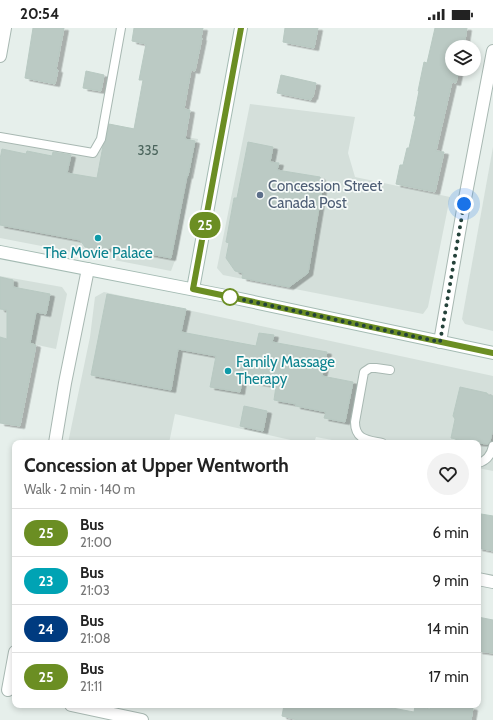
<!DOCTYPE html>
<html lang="en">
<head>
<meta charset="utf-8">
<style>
  :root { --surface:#fff; --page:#f2f2f2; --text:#222; --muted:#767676; --line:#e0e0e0 }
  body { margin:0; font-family:Cabin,sans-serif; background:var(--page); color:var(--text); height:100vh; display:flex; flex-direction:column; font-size:15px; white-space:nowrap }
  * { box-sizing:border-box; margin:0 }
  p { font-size:13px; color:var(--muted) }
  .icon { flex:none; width:22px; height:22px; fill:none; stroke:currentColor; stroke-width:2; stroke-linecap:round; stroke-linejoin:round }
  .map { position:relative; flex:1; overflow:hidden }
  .details { position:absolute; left:12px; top:412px; width:469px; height:268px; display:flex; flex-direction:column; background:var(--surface); border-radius:8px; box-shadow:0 2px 6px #0003 }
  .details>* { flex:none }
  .badge { padding:0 8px; border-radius:13px; font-size:14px; line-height:26px }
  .tools { position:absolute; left:445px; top:12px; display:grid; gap:8px }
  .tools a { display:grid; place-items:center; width:36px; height:36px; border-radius:50%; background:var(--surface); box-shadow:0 2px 6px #0003; font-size:20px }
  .you { position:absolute; width:20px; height:20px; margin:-10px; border:3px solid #fff; border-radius:50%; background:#1a73e8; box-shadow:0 0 0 6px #1a73e833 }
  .map>.badge { position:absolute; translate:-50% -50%; box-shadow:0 0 0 2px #fff }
  .round { display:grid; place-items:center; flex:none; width:42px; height:42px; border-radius:21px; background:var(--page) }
  .head { display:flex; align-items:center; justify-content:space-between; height:68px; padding:0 12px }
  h1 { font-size:19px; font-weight:800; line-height:30px }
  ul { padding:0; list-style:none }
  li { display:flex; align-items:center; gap:12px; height:48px; padding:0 12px; border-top:1px solid var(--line) }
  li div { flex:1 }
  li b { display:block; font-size:15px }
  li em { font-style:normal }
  li .badge { min-width:44px; font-weight:700; text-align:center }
  .status { display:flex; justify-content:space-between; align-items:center; height:28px; padding:0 20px; background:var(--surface); direction:ltr }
  .status svg { height:11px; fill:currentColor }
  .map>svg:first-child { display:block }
</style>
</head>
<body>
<div class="status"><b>20:54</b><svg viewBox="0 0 49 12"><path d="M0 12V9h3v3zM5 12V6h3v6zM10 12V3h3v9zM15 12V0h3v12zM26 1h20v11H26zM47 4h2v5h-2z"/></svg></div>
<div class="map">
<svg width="493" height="692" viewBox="0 0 493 692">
  <defs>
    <filter id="shadow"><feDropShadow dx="4.5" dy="2.5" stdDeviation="0" flood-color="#0004"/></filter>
  </defs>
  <rect width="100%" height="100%" fill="#e6efeb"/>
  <!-- built -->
  <g fill="#d4dfda">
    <path d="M250,76L355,89L348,125L355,149L450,169L428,279L423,286L223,247L217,240Z"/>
    <path d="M103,95L198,111L177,227L171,243L0,210V113L96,129Z"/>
    <path d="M493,119V303L465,296L462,291Z"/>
    <path d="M0,248L62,259L67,266L56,321L0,309Z"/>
    <path d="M104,264L493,348V443L478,440V415H348L316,409L314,415H304L175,386L169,415H68L90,309L95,269Z"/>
  </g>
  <!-- building -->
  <g fill="#bbcac4" stroke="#b8c9c2" filter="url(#shadow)">
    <path d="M33,0H64L56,42H58L55,56L25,50Z"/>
    <path d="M134,0H203L201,10H202L195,43L191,42L184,81L190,82L185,111L195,113L188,148H187L171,230L112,219L107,221H98L85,219L80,212L0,197V131L2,121L26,126L27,123L52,128L53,124L71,127L67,145L97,150L103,118L106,112L109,96L134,101L143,52H139L146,16L132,13Z"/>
    <path d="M285,0H318L314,20L283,14Z"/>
    <path d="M435,0H467L464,19H452V41H459L456,55L452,54L436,123L444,124L435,164L396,156L400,137H403L407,120H409L416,88H414L419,63H418L424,34L427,35Z"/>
    <path d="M86,43L104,47L101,63L83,60Z"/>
    <path d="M281,47L316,55L313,69H312L311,72L277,65Z"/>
    <path d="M248,114L273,119L270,134L279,135L277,142L320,149L323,156L308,245L289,259L242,250L243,245L235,243L226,230L229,215L226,214L234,170H237Z"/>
    <path d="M0,249L13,252V259L50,266L46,286L36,284L30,315L36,317L20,398L0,395V309L7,311V282L0,281Z"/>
    <path d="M107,266L186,281L181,304L256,318L259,305L274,307L272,314L327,324L322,348L353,354L345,394L324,390L326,384L296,378V376L274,372L276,358L242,352L240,364L210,359L216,328L178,321L171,362L91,347Z"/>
    <path d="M460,359L487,365L488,367L493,368V401L490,413L488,416L477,415L451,410L455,391L453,388Z"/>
    <path d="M244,378L267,383L263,403L240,398Z"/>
    <path d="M481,486L493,488V523L478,520V500Z"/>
    <path d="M478,589L493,592V625L478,623Z"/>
    <path d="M284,677H376L414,684L415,678L430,681V677H456L473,680L471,692H298L282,688Z"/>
  </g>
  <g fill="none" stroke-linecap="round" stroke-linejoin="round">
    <defs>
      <g id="service">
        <path d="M0,109L93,125L101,111L121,0"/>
        <path d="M382,415C368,412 355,412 355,394L364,344L370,340H376L390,342"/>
        <path d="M478,435C487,433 491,427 493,418"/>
      </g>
      <g id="minor">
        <path d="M0,28L5,0"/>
        <path d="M440,314L464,176L493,23"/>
        <path d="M55,415L65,355L88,241"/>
        <path d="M478,551L493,554"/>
        <path d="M8,662L15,624"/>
        <path d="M71,677L142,692"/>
      </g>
      <g id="secondary">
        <path d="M0,224L221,267L493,325"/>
        <path d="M193,261L241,0"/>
      </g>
    </defs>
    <!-- service casing -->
    <use href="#service" stroke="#a8b8b2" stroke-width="10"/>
    <!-- minor casing -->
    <use href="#minor" stroke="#a8b8b2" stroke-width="14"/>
    <!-- secondary casing -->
    <use href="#secondary" stroke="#a4bbb3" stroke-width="14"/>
    <!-- service -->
    <use href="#service" stroke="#fff" stroke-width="8"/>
    <!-- minor -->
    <use href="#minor" stroke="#fff" stroke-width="12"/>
    <!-- secondary -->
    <use href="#secondary" stroke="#fff" stroke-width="12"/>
  </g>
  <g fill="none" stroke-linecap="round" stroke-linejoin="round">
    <defs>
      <path id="line" d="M241,0L193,261L493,325"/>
    </defs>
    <!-- line casing -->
    <use href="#line" stroke="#fff" stroke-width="9"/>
    <!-- line -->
    <use href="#line" stroke="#6b8e23" stroke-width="6"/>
    <!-- walk -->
    <path stroke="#24423a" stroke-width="4" stroke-dasharray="0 7.2" d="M230,269L440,314L464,176"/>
  </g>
  <!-- markers -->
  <circle fill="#5c6f8a" stroke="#f7fbf9" stroke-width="1.5" cx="260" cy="167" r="4"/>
  <g fill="#0f9aa8" stroke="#f7fbf9" stroke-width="1.5">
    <circle cx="98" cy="210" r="4"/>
    <circle cx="228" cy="343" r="4"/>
  </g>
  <circle fill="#fff" stroke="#6b8e23" stroke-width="2" cx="230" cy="269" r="8"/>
  <g text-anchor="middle" stroke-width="3.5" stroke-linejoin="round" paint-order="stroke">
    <!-- number labels -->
    <g font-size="13" fill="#4a645c">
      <text x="148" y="127">335</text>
    </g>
    <!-- service labels -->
    <g font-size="15" fill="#4e5e75" stroke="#f7fbf9" text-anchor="start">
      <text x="268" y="163">Concession Street<tspan x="268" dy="17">Canada Post</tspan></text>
    </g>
    <!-- culture labels -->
    <g font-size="15" fill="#0d838f" stroke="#f7fbf9">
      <text x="98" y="230">The Movie Palace</text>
      <text x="236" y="339" text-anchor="start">Family Massage<tspan x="236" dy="17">Therapy</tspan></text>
    </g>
  </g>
</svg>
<div class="tools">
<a><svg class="icon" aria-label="layers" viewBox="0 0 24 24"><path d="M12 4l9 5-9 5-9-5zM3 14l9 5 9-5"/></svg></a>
</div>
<div class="you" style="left:464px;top:176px"></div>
<b class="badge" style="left:205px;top:197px;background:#6b8e23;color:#fff">25</b>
<section class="details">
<div class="head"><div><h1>Concession at Upper Wentworth</h1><p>Walk · 2 min · 140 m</p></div><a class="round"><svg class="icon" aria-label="heart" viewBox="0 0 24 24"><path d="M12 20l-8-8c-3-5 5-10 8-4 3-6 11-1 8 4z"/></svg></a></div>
<ul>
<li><span class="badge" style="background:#6b8e23;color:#fff">25</span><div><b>Bus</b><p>21:00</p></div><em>6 min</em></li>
<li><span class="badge" style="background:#00a3b4;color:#fff">23</span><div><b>Bus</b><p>21:03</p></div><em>9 min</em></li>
<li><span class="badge" style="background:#003b80;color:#fff">24</span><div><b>Bus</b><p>21:08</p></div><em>14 min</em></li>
<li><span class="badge" style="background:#6b8e23;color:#fff">25</span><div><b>Bus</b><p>21:11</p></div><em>17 min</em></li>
</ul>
</section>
</div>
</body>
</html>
